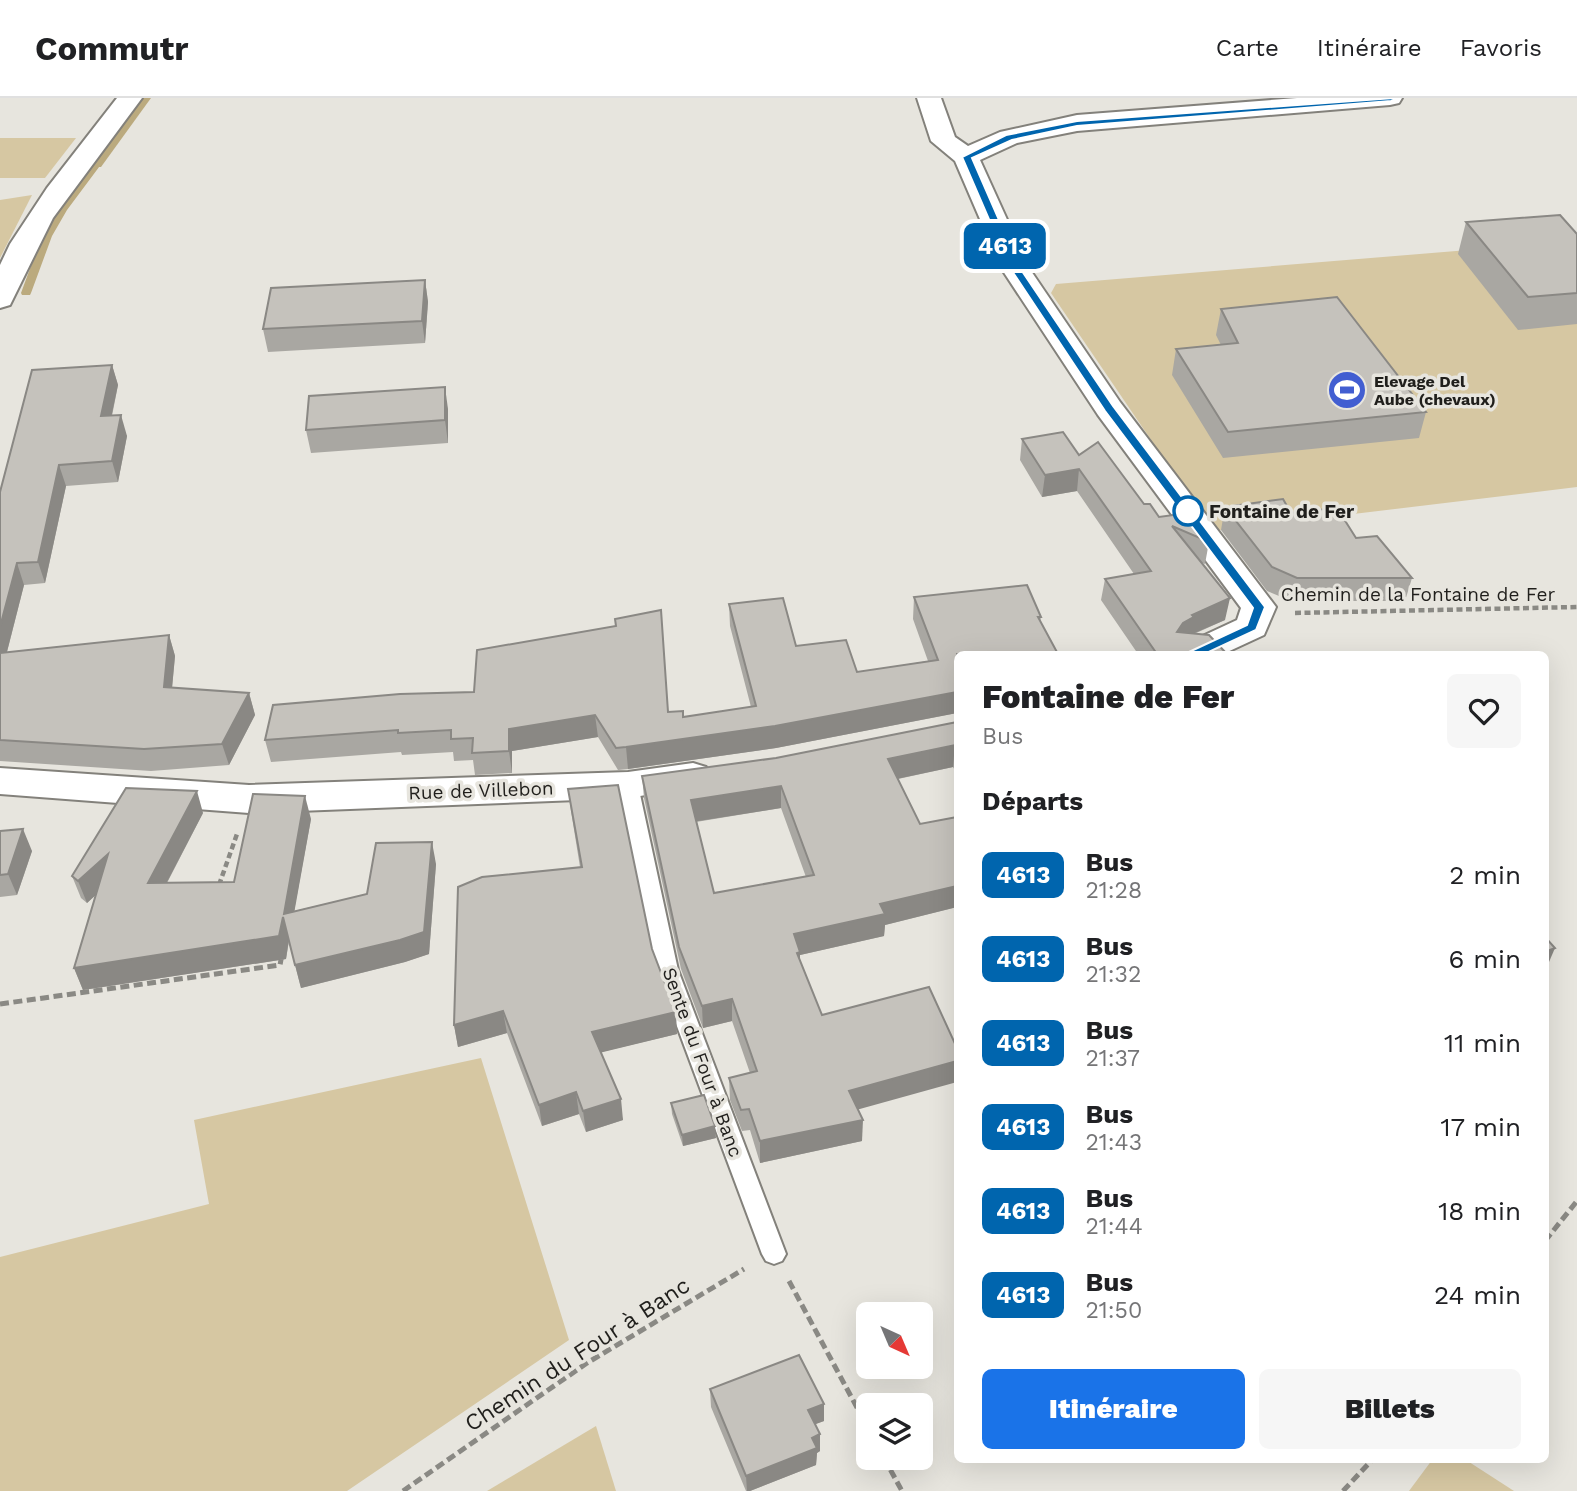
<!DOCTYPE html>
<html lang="fr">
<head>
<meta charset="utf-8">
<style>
  :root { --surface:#fff; --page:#f6f6f6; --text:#202124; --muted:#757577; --line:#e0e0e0; --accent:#1a73e8 }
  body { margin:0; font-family:"Work Sans",sans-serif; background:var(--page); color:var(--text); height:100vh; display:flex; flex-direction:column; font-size:26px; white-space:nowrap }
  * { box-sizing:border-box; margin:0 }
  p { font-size:23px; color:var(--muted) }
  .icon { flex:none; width:38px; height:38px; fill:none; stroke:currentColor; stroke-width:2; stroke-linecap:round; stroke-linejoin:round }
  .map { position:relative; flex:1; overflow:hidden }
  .sheet { position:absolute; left:954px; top:553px; width:595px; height:812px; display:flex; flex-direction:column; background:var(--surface); border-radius:10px; box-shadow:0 7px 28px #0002 }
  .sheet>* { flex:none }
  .badge { padding:0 14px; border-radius:10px; font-size:24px; line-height:46px }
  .needle { width:46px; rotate:136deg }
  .buttons { position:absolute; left:856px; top:1204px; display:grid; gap:14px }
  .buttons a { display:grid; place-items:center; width:77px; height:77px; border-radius:10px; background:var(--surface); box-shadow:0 7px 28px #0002; font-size:35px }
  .map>.badge { position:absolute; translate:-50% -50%; box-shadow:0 0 0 4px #fff }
  h2 { padding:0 28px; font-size:26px; line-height:63px }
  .round { display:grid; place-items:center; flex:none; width:74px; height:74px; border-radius:10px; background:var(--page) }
  .summary { display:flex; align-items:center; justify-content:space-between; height:119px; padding:0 28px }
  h1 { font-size:33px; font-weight:800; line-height:52px }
  .action { display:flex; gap:14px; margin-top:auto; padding:14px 28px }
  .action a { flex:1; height:80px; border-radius:10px; background:var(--accent); color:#fff; font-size:28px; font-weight:800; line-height:80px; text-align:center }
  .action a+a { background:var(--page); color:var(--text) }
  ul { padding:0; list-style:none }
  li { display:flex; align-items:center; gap:21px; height:84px; padding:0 28px }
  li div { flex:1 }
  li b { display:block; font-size:26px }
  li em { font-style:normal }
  li .badge { min-width:77px; font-weight:700; text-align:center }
  header { display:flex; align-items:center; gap:42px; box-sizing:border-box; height:98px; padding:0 35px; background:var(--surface); border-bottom:2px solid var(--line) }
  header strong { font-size:33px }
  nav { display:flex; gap:38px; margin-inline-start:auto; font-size:24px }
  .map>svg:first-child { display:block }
</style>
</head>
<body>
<header>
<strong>Commutr</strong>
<nav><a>Carte</a><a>Itinéraire</a><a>Favoris</a></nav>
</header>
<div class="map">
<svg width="1577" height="1393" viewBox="0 0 1577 1393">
  <rect width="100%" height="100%" fill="#e7e5de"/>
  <!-- green -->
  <g fill="#d6c7a2">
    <path d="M0,40H76L45,80H0Z"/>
    <path d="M32,97L0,160V102Z"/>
    <path d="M1577,143V389L1213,433L1051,195L1056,186Z"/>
    <path d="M481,960L569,1242L347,1393H0V1159L209,1106L194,1022Z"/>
    <path d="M596,1328L616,1393H487Z"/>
    <path d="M1432,1362H1466L1514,1393H1409Z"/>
  </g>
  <!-- water -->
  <path fill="#bbaa7e" d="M143,0H151L101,69H90Z"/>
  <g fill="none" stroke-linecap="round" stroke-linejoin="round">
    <!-- stream -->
    <path fill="#bbaa7e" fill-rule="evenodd" d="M100,55L108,57L67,112L52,138L31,195L30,197H22L21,195L42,138L57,111Z"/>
    <defs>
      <path id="lane" d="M628,680L635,682L638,687L678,872L786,1156L782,1163L774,1166L766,1163L762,1156L656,872L618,687L621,682Z"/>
      <g id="street">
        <path d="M117,0H142L53,120L10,207L0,210V167L10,146L47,90Z"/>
        <path d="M917,0H941L955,39L968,48L1000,34L1077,17L1297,0H1402L1399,5L1390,7L1077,33L1017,45L980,62L1029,170L1120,304L1276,509L1264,537L1223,556H1176L1181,548L1237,522L1241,510L1098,317L1001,170L955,63L931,43Z"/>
        <path d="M693,665L706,669L712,678L706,687L628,700L249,715L0,696V670L249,687L628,674Z"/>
      </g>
    </defs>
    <!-- lane casing -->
    <use href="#lane" stroke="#83817b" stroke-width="4"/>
    <!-- street casing -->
    <use href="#street" stroke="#83817b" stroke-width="4"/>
    <!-- path-far1 -->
    <g stroke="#8a8984" stroke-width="4.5" stroke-dasharray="6 3.5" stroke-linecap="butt">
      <path d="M1295,515L1577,509"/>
      <path d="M219,787L237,736"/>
    </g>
    <!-- path -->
    <g stroke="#8a8984" stroke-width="5" stroke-dasharray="9 4.5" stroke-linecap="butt">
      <path d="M0,906L280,867L282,856"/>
      <path d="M1545,1143L1577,1103"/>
      <path d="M789,1183L868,1330"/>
      <path d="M884,1360L902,1393"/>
      <path d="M403,1393L587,1265L744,1171"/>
      <path d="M1343,1393L1372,1362"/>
    </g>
    <!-- lane -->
    <use href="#lane" fill="#fff" fill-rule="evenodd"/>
    <!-- street -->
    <use href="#street" fill="#fff" fill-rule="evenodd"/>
  </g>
  <!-- wall -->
  <g fill="#a9a7a2" fill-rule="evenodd">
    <path d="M1466,124L1577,136V226L1518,232L1458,156Z"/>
    <path d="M425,182L428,204L425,245L268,254L263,231Z"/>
    <path d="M1221,211L1426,314L1419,340L1223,360L1172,277L1176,251L1221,247L1216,237Z"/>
    <path d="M112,267L118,287L112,318L127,338L118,384L66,388L45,485L24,487L7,554L169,537L175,558L172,590L249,595L255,617L229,667L151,673L0,663V394Z"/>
    <path d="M448,311V345L311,355L306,332Z"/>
    <path d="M1022,341L1079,357L1144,406L1159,419L1209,444L1205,466L1200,464L1225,522L1194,536L1227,556H1138L1101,502L1105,481L1134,476L1077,393L1042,399L1020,362Z"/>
    <path d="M1225,409L1291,415L1356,440L1412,480L1405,503H1291L1267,493L1221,432Z"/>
    <path d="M914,499L1041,519L1040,524L957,556V615L776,650L628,671L618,672L598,639L512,653V675L475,677L473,662L454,663L453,654L402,657L401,654L271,664L265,642L474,594L615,528V521L668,614L683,619L751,609L730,528L729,506L796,548L857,574L928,563L913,521Z"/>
    <path d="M957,624V676L953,669L898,681L920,726L957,719V809L885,827L884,838L800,857V863L858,1012L862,1043L760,1065L750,1032L742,1033L730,1002L729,980L750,975L732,923L703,930L681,871L644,700L642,678L776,660ZM781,710L806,779L714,795L696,724Z"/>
    <path d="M568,691L652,851L677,936L601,954L623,1022L586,1034L579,1016L542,1028L507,935L458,949L454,927L580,769L571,713Z"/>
    <path d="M203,715L167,785L234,784L311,721L294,813L367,796L436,766L429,856L405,864L301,890L289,843L286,861L83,892L74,870L96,796L87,805L81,800L72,778Z"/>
    <path d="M0,733L32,753L17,797L0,799Z"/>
    <path d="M671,1005L716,1040L683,1048L672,1016Z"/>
    <path d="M710,1291L824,1323L815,1326L820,1353L817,1355L816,1367L750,1393H746L711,1309Z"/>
  </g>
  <!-- shaded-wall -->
  <g fill="#8a8884">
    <path d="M425,182L428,204L425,245L422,223Z"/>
    <path d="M112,267L118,287L107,339L101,318Z"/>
    <path d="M445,289L448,311V345L445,322Z"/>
    <path d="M121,317L127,338L118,384L112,363Z"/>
    <path d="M59,367L66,388L45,485L38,464Z"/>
    <path d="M1079,371L1077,393L1042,399L1045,377Z"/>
    <path d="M17,465L24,487L1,577L0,574V529Z"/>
    <path d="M1230,500L1225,522L1190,537L1177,534L1183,525L1192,517Z"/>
    <path d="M169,537L175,558L170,611L164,589Z"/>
    <path d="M957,594V615L776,650L628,671L626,649Z"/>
    <path d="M249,595L255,617L229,667L222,646Z"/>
    <path d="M595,617L598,639L512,653V675L509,653V631Z"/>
    <path d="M955,647L953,669L887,683L888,661Z"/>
    <path d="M781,688V710L692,724L691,702Z"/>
    <path d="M197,693L203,715L155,807L148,785Z"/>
    <path d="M305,698L311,721L290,838L284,816Z"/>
    <path d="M23,731L32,753L17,797L8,776Z"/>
    <path d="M432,744L436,766L429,856L405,864L301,890L295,867Z"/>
    <path d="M108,756L116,779L87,805L78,783Z"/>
    <path d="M957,788V809L885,827L884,838L800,857V875L794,836L880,806Z"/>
    <path d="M283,819L289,841L286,861L83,892L74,870Z"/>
    <path d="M1555,850L1546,871H1545V854Z"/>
    <path d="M732,901V923L703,930L702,908Z"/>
    <path d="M503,913L507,935L458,949L454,927Z"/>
    <path d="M676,914L677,936L595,956L592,934Z"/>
    <path d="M957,963V984L849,1014V993Z"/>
    <path d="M576,994L579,1016L542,1028L539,1007Z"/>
    <path d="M621,1001L623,1022L586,1034L583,1013Z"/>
    <path d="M863,1022L862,1043L760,1065V1043Z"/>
    <path d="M715,1028L716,1040L683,1048L682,1037Z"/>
    <path d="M824,1306V1323L808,1329V1312Z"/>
    <path d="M820,1336V1353L817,1355L816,1367L750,1393H747L746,1378Z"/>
  </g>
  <!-- building -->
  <g fill="#c5c2bc" stroke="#8a8884" stroke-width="2" fill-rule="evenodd">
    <path d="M1560,117L1577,136V195L1528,199L1466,124Z"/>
    <path d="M425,182L422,223L263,231L271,190Z"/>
    <path d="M1337,199L1426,314L1228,334L1176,251L1238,245L1221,211Z"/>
    <path d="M112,267L101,318L121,317L112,363L59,367L38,464L17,465L0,529V394L32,272Z"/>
    <path d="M445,289V322L306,332L309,298Z"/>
    <path d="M1063,334L1079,357L1098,344L1144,406H1150L1159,419L1188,415L1209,444L1172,428L1230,500L1192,517L1194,519L1183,525L1177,534L1209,537L1227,556H1157L1105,481L1151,473L1079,371L1045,377L1022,341Z"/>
    <path d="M1283,401L1291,415L1337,410L1356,440L1377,438L1412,480H1297L1272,469L1225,409Z"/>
    <path d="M1027,487L1041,519H1038L1058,556H957V594L775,628L626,649L616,650L595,617L509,631V653L472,655L473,640L451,641V632L398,635V632L265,642L273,607L400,596L474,594L477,552L616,528L615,521L661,512L668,614L683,613V619L756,608L729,506L783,500L796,548L846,542L857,574L938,562L914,499Z"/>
    <path d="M169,537L164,589L249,595L222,646L144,651L0,642V555Z"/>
    <path d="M957,624V650L955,647L888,661L920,726L957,719V788L880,806L885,816L794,836L800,854L797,855L822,917L929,889L957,950V963L849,993L863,1022L760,1043L749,1011L741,1012L729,980L757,973L732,901L702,908L679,849L642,678L776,660ZM781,688L814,777L714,795L691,702Z"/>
    <path d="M618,687L652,851L676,914L592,934L621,1001L583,1013L576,994L539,1007L503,913L454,927L458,789L482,779L582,769L568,691Z"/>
    <path d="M126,690L197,693L148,785L234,784L253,696L305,698L284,816L367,796L376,745L432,744L424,834L400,842L295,867L283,819L279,838L74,870L108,756L78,783L72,778Z"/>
    <path d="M23,731L8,776L0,777V733Z"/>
    <path d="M1545,839L1555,850L1545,854Z"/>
    <path d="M704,997L715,1028L682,1037L671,1005Z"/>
    <path d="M799,1257L824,1306L808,1312L820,1336L812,1340L817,1350L746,1378L710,1291Z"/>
  </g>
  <!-- line -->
  <path fill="#0065ae" stroke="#fff" stroke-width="2" d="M1391,3L1077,28L1012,42L972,60L1020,170L1113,308L1265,509L1256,532L1198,559H1189V554L1247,527L1253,510L1105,313L1010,170L962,59L1006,37L1077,23L1394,0V2Z"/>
  <!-- icons -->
  <defs>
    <symbol id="stadium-disc" viewBox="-11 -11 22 22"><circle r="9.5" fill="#425ed1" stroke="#e7e5de"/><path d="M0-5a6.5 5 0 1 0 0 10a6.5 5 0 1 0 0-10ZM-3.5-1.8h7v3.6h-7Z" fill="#fff"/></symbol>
  </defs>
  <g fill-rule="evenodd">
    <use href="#stadium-disc" x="1325" y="270" width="44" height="44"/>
  </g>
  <!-- markers -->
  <circle fill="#fff" stroke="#0065ae" stroke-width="3.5" cx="1188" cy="413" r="14"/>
  <g text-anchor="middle" stroke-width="7" stroke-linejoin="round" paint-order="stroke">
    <!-- far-poi labels -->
    <g font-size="16" font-weight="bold" fill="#201f1c" stroke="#e7e5de" text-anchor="start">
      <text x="1374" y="289">Elevage Del<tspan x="1374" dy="18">Aube (chevaux)</tspan></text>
    </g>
    <!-- stop labels -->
    <g font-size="19" font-weight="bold" fill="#201f1c" stroke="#e7e5de" text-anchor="start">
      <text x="1209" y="420">Fontaine de Fer</text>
    </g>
    <!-- street labels -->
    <g font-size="19" fill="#201f1c" stroke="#e7e5de">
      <text x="1418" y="503">Chemin de la Fontaine de Fer</text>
      <text transform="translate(481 692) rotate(-2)" y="7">Rue de Villebon</text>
      <text transform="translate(703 964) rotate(70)" y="7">Sente du Four à Banc</text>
    </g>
    <!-- near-street labels -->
    <g font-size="23" fill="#201f1c" stroke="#e7e5de">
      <text transform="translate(577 1256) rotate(-33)" y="8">Chemin du Four à Banc</text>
    </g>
  </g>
</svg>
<div class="buttons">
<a><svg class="needle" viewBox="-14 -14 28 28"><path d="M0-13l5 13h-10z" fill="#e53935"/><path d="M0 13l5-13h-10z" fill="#757577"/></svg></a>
<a><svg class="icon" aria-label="layers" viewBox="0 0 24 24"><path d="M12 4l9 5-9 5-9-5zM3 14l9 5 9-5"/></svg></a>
</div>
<b class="badge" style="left:1005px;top:148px;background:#0065ae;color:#fff">4613</b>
<section class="sheet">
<div class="summary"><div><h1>Fontaine de Fer</h1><p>Bus</p></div><a class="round"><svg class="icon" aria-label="heart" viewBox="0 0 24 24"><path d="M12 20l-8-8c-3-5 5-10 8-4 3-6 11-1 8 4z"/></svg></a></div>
<h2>Départs</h2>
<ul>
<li><span class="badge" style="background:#0065ae;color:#fff">4613</span><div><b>Bus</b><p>21:28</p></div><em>2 min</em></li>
<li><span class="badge" style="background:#0065ae;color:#fff">4613</span><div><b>Bus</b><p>21:32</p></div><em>6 min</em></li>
<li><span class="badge" style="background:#0065ae;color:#fff">4613</span><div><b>Bus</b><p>21:37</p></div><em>11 min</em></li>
<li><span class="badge" style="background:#0065ae;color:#fff">4613</span><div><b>Bus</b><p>21:43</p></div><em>17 min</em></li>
<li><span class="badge" style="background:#0065ae;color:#fff">4613</span><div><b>Bus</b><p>21:44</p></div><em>18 min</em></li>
<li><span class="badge" style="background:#0065ae;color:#fff">4613</span><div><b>Bus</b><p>21:50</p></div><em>24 min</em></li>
</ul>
<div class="action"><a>Itinéraire</a><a>Billets</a></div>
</section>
</div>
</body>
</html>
